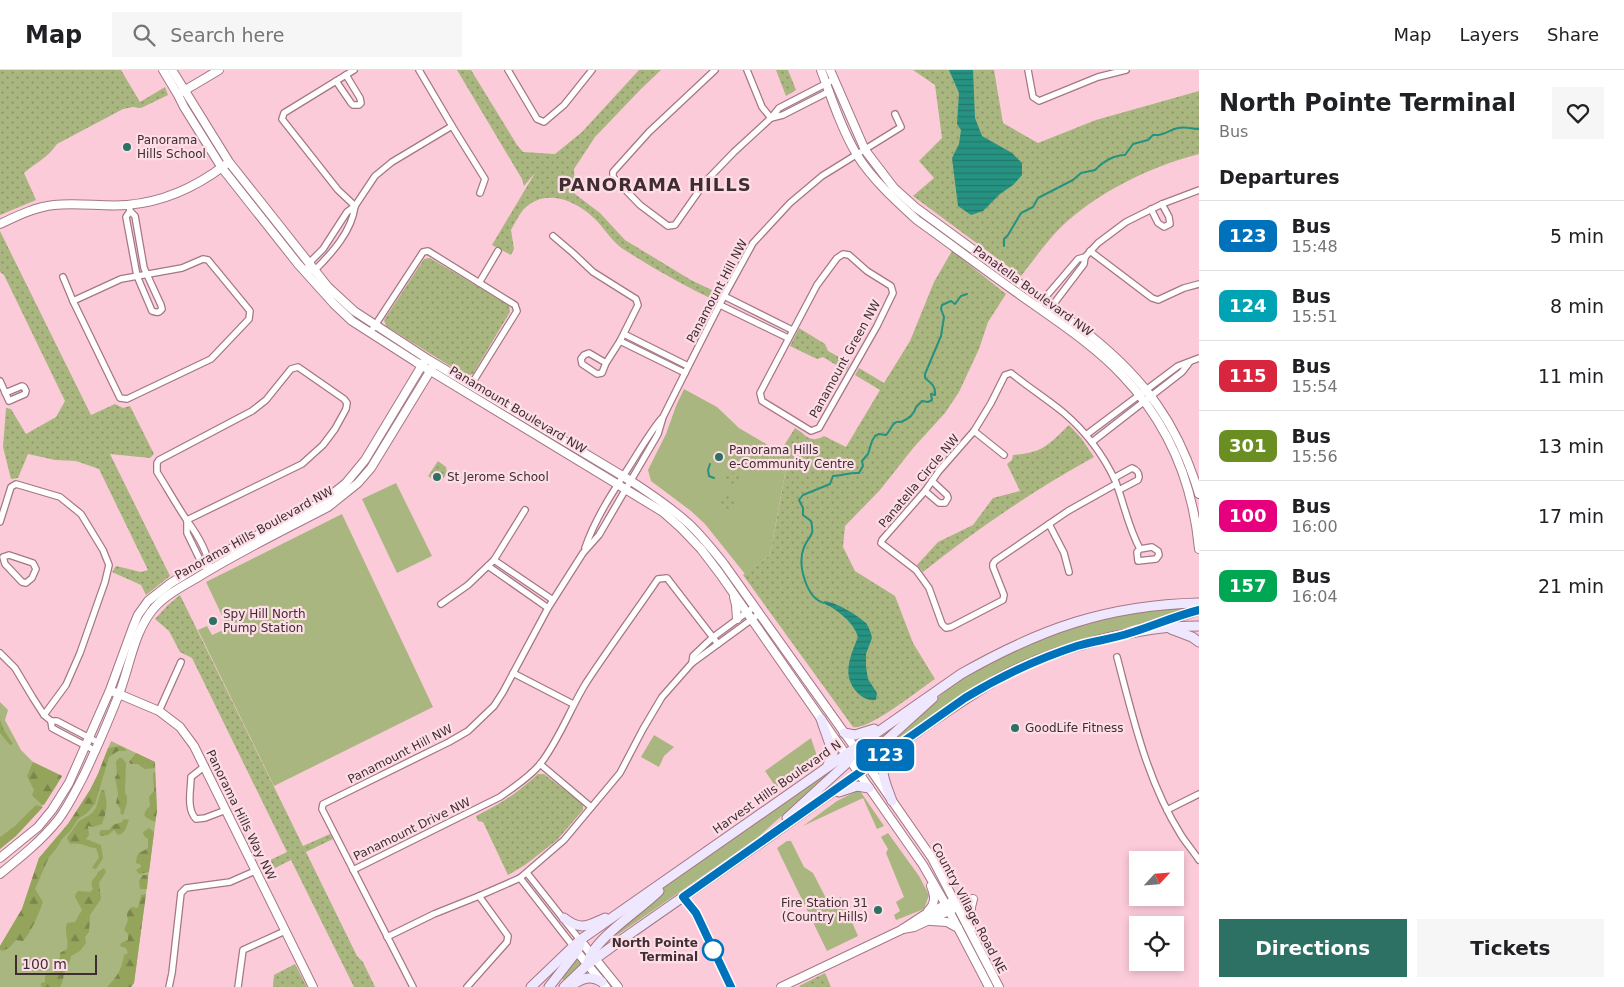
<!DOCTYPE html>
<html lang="en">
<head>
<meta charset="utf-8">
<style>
  :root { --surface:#fff; --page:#f6f6f6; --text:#202124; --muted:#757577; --line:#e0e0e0; --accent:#2c7164 }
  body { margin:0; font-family:"DejaVu Sans",sans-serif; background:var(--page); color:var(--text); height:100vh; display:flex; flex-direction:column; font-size:19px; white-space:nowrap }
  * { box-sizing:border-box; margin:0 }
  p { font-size:16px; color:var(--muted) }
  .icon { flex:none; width:28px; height:28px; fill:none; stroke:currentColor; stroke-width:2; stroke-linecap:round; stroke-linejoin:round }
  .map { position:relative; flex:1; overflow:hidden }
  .side { display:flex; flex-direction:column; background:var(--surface); width:425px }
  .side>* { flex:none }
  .badge { padding:0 10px; border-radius:8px; font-size:18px; line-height:32px }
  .needle { width:32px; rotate:64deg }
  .fabs { position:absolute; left:1129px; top:781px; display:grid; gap:10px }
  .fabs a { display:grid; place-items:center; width:55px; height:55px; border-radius:0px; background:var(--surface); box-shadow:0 2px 8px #0003; font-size:25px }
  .scale { position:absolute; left:15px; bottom:12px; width:82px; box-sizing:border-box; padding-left:5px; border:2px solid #402d32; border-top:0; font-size:14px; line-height:18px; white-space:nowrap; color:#402d32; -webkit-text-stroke:4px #fddee7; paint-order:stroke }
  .map>.badge { position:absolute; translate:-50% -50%; box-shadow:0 0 0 2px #fff }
  h2 { padding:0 20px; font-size:19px; line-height:45px }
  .round { display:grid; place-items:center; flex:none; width:52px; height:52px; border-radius:0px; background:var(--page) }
  .overview { display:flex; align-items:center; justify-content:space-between; height:85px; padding:0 20px }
  h1 { font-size:24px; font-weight:600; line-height:38px }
  .cta { display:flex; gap:10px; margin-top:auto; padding:10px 20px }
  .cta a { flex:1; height:58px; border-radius:0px; background:var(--accent); color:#fff; font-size:20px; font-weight:600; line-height:58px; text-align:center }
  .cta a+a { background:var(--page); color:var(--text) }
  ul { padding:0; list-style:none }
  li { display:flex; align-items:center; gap:15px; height:70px; padding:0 20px; border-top:1px solid var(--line) }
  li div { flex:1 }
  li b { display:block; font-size:19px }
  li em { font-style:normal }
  li .badge { min-width:55px; font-weight:700; text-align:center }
  header { display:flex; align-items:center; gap:30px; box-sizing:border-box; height:70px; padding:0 25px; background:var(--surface); border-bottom:1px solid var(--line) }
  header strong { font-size:24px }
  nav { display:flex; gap:28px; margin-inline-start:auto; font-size:18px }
  .search { width:350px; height:45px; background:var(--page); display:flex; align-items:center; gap:12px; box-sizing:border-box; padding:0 18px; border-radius:0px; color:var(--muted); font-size:19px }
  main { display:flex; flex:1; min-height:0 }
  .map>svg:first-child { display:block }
</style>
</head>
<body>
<header>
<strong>Map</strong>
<div class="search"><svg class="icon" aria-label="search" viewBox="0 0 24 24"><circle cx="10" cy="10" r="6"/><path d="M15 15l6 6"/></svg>Search here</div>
<nav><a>Map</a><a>Layers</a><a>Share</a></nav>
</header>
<main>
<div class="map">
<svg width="1199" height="917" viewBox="0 0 1199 917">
  <defs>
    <pattern id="forest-firs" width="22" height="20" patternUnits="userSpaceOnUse" patternTransform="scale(1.25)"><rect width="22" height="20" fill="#94a45b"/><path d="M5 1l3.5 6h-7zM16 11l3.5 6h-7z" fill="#7a864c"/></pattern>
    <pattern id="park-dots" width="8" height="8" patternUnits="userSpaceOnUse" patternTransform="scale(1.25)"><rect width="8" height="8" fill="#a9b67f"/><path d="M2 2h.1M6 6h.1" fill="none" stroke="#8b9469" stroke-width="1.8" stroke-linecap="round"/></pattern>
    <pattern id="water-rules" width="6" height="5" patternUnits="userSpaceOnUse" patternTransform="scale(1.25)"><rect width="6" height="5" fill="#269281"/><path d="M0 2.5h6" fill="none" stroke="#22786a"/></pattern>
  </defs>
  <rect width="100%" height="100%" fill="#fccbd9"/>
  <!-- grass -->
  <g fill="#a9b67f">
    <path d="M684,319L717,337L739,358L788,387L770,485L745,504L705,454L691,441L651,411L648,400L666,364L676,336Z"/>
    <path d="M396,413L432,486L397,503L362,429Z"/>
    <path d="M342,444L433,637L274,716L198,560L207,556L212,565L228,558L206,512Z"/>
    <path d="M1184,538V541L1049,580L1019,594L980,615L883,681L881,679L954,613L1033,570L1099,548L1152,539Z"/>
    <path d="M0,632L8,640L5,650L21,680L33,692L62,706C46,735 26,757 0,779Z"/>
    <path d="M897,652V654L868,682L863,675Z"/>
    <path d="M654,665L674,677L664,686L659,697L641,687Z"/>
    <path d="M811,668L817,686L776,717L765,701Z"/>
    <path d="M111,671L155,692L157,741L134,913L131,917H0V876L22,839L39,788L68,754L90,720L98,704Z"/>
    <path d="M835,695L836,697L756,769L603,875V873L653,829L670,812Z"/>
    <path d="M857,721H860L884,756L877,759L863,728L803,756L837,731Z"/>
    <path d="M888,763L919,806L929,825L924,839L896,850L894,845L900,841L896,832L904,827L886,783L888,779L881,767Z"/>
    <path d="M787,771H791L804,797L813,803L829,834L841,827L858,866L827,881L777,778Z"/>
    <path d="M577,889L581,894L564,910L561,908Z"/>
  </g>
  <!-- forest -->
  <g fill="url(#forest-firs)">
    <path d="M0,650L4,660L13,674L10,675L0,663Z"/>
    <path d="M120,676L126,679V681H118L109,687L95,734L87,743L78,749L71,760L62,769L56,779L49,787L35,819L43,832C38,845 32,861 23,871L16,870L9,878L2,881L0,879V876L22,839L39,788L68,754L90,720L98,704L108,678Z"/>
    <path d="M136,683L155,692V698L145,699L138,694H131L129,692Z"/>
    <path d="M119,688H122L126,693L125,722L127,727V733L123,745L120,743L121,740L116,733L118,724L115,707L117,705L116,692Z"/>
    <path d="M33,692L62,706L44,735L41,734L32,725L34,720L27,706Z"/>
    <path d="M155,702L157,741L155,752L147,748L144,745L146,740L150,736L149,727L154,721L153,703Z"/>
    <path d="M104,720C108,732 107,741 102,754L93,757L88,756L89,765L86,769L101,775L103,788L96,799L92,798L99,787L96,778C86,778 84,772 70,774L67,768L79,751L91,744L96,738L101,721Z"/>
    <path d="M36,735L43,737L16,766L0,779V767L15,756Z"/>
    <path d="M124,749L129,750C126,757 126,763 118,765L114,760L108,765L100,766L99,763L101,760H109L113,755L122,752Z"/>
    <path d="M149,758L154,762L149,802L139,804L136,800L141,797V795L136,793C137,781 139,784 148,778V769L144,766L143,762Z"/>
    <path d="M104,798L106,802L99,813L101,829L90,845L89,862L85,867L86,873L80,881L71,886C70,894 66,898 64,904C63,909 63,912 60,917H41V913L45,912V906L51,902H54L59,893L57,889L60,888V883L67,879C69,871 64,862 67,853L75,852L82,840L75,827L76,823L79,821L90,822L93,819C89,809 95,810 98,802Z"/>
    <path d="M143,805H148L147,819H140L139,811Z"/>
    <path d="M146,824L134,913L131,917H107C117,907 122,899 124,885L128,883L126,878L120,876L121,873L128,870V864L124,860L128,850C126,844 127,841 132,837L138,838L141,825Z"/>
  </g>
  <!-- park -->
  <g fill="url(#park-dots)">
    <path d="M0,0H121L140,32L165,17L168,25L141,38L133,37L123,39L57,74C47,89 36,92 24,103L36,130L0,145Z"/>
    <path d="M457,0H471L517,75L523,82L555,84L582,62L639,0H661L640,20L595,67L574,99L575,124L600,143L625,170L691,210L720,224L716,231C684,216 653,198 623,179C613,172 605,160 597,151C578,131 545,116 523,140C518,146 515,153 511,160L514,179L511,185L492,175L535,103L524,116L522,109Z"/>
    <path d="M776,0H788L796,20L786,26Z"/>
    <path d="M913,0H994L1003,53L1038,73L1096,50L1199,21V84C1151,96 1096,123 1060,158C1046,172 1034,190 1021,206L913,126L934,108L919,91L942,68L935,15Z"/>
    <path d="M0,161L91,345L115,334L123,338L130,336L154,384L150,388L110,384L170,506L146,525L141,515L112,502L116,496L141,502L148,500L99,399L76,391L55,390L28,384L18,408L11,409L3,377L6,338L11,339L26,364L56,347L65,331L4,205L0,202Z"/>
    <path d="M952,181L1006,224L988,252L979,279L959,322L945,343L914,377L880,420L845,456L843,477L855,501L895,526L913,573L935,609C920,619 868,661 853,657L743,505L770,485L788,388L780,382L795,358C807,365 809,374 824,366L846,377L880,320L855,305L859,298L884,313L910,271L934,212Z"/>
    <path d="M430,188L509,235L510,242L473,304L466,306L386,256L384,250L424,189Z"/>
    <path d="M799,258L825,274L828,281L850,293L846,301L823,287L817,289L790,276Z"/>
    <path d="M1069,355L1081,368L1094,387C1034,420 977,459 923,502L917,495L938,472L973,455L993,428L1020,421L1007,394L1012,390L1013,385C1043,383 1048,375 1069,355Z"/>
    <path d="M438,391L446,397L447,403L442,410L436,412L428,406Z"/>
    <path d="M734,402L739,405L740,414L737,417L727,416L724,413L726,407Z"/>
    <circle cx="727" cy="434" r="8"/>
    <path d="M180,525L303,776L330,764L333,769L306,782L357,886L363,892L375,917H354L291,790L265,803L260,795L287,782L192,588L180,582L169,561L155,549L168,535Z"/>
    <path d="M538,704H544L583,734V740L557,770L525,795L508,805L483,752L478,751L476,746C502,733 516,724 538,704Z"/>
    <path d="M295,894L307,917H273L274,905Z"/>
    <path d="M825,903L831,917H800L799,916Z"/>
  </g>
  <!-- water -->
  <g fill="url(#water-rules)">
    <path d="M949,0H973L975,48L982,66L1012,83L1022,93V105L1013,115L1000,124L983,141L971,145L958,136L952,88L959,74L961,60L957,54L959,23Z"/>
    <path d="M824,531C836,532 857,545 866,553C869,557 871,563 872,568L866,584V597L868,609L877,623L876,630C867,631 861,627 855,620C842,603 851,585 858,567C854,553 838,540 825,534Z"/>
  </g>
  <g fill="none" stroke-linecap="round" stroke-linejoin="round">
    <!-- stream -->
    <g stroke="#269281" stroke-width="2">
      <path d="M1004,176V169L1008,165L1021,143L1033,137L1038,128L1073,110L1081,103L1095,100C1102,92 1114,85 1125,85L1133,74L1148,70L1153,65C1165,66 1168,60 1178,58C1185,56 1192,59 1199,59"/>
      <path d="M710,394L708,400L709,406L714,408"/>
      <path d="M824,533C806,528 797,494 804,477C809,465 815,467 811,451L803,445V438L799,430L803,425L830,414L833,406C843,406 850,402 859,403L863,396L862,391L868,384L872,371L875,366L879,364L886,365C892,359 892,350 901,352C909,349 914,345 916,337L922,331L928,332L932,330L931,324L935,325C936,316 931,313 925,308V304L941,266L944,247L941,239L942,235L951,231L955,234L961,226L967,224"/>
    </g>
    <defs>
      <g id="minor">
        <path d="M354,0L284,43L282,49L338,120L355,136"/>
        <path d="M508,0L537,49L544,52L564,35L592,0"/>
        <path d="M715,0L649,62L613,102V107L640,135L668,156L675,155L706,111L734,82L771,48L779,38L833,10"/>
        <path d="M747,0L762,37L771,48"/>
        <path d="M1028,0L1033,27L1039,31L1098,7L1126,0"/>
        <path d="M336,11L351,33L353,35H359L361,33L360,28L346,5"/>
        <path d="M771,48L783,45L830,21"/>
        <path d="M452,56L485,109L480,123"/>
        <path d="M129,135L130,141L135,146L144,198L161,235L162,239C159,243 157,243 152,241L137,206L126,147L130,141"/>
        <path d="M1151,139L1158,153L1164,157L1170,154L1169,147L1162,134"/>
        <path d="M553,166L573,183L593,202L636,229L638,235L620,271L606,293L602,303L597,304L582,294L581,289L584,285L589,283L606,293"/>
        <path d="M1090,181L1152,228L1158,230L1184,218L1199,214"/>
        <path d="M843,184L849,185L867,201L891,216L893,223L877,256L819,358L811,361L762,331L760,323L817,215L837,188Z"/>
        <path d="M203,189L208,190L250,241L249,249L211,289L127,329L120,328L73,231L121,209L182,198Z"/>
        <path d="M312,201L315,200C332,183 352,161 355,136"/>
        <path d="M306,203L309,193L323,179L347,142L355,136L375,106L392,92L452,56L419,0"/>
        <path d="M63,207L73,231"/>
        <path d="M479,213L498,181"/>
        <path d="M724,226L792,260"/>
        <path d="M720,235L788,268"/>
        <path d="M1037,237L1078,189L1085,187L1098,173L1126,152L1162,134L1199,120"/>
        <path d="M1049,240L1084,194L1085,187"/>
        <path d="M370,263L423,182L428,181L515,235L517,241L471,315"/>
        <path d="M624,264L688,296"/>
        <path d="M620,271L685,303"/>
        <path d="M0,311L9,331L25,324L26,321L24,317L22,316L5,323"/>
        <path d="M974,361L1004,385"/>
        <path d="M1086,365L1178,296L1199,288"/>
        <path d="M1092,372L1182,302L1189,293"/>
        <path d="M1114,408L1132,398C1137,400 1139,402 1139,407L1138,410L1119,420"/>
        <path d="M1116,414L1068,441L995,491L993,494V497L1004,525L1003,530L951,557L946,558L942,554L929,518L916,500L881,473L882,470L925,421L939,401L974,361L991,333L1005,305L1011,303C1028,317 1047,329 1064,343C1085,361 1103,385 1115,410C1124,433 1128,457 1140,479L1137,482L1138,491L1156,489L1159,485L1158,481L1152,477L1140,479"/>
        <path d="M925,421L939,433H945L948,428L947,425L932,411"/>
        <path d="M187,450L302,394L323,375L335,359L346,339L347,333L344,329L298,297L291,299L266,330L252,341L159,390L157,393V402C167,418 176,434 186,449C197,464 208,481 210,499"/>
        <path d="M187,450V463L202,494L204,496"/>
        <path d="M0,452L11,417L16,414L60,427L81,444L103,480L109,495L105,512L80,583L66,615L44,645"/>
        <path d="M1049,454L1064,483L1069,502"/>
        <path d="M585,478C595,449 612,423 629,397C639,381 649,364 661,349"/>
        <path d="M9,485L33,493L36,499L32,508L26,513L22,512L5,494L3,487Z"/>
        <path d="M494,490L553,530"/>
        <path d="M488,496L548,538"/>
        <path d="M441,534L468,515L494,490L525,440"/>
        <path d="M0,583L15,598L33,628L44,645L51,651L52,658L65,665L96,681"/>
        <path d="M1117,587C1133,648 1147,711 1181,765C1186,773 1193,781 1199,790"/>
        <path d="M692,593L693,586L712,568L754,537"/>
        <path d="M513,603L573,634"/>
        <path d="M159,641L181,592"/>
        <path d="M51,651H57L99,673"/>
        <path d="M540,694L591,737"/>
        <path d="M205,696L191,707C191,719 186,739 196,749L205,748L226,740"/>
        <path d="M1167,740L1199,724"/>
        <path d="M353,800L500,727C514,717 531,706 541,693C560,668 570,639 586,613C609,578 634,544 658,509L667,508L718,574"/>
        <path d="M527,803L580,870"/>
        <path d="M520,808L573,876"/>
        <path d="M387,867L434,844L479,826L520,808L564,770L620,703L643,659L662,627L692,593L759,544"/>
        <path d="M169,917L172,903L181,823L186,818L230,812L255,801"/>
        <path d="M238,917L243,880L285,861"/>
        <path d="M413,917L322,739L323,734L449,672L468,661L494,636L503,622L548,538L583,483L599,465L658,364L663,347L685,303L724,226L753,173L790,133L822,106L901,57L895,44"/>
        <path d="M467,917L507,872L508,866L479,826"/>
      </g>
      <g id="tertiary">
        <path d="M163,0L178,25L184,37L222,98L298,194L334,234L352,251L416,292L663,442L681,458L701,479L720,504L923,795L946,835L989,917"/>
        <path d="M172,0L229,92L328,217L354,241L429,290L631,411C651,424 670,437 688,453C701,465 713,480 724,494L868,696L932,788L999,917"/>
        <path d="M821,0C831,27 842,60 857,85C872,109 895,130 917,150C956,178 994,207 1033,234C1064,256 1097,278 1122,305C1168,353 1193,413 1199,479"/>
        <path d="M830,0L865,80L894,118L915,137L1087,263C1145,309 1178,354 1199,424"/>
        <path d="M182,22L219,0"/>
        <path d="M0,154C17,146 35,137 54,135C78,132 103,137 127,135C164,132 196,117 225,95"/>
        <path d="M734,527L736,535L737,549"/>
        <path d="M114,622L159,641L180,657L194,676L313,917"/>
        <path d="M0,788L38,757L52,740L69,713L110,620L133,557L138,545L148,531L171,513L202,494L325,430L346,413L365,390L424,292"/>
        <path d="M0,804C21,787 41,771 58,750C68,737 75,722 83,707C96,680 108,652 119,624C130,596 134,560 155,537C166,525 181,517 195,509C238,482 284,460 328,437L358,413L371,398L432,298"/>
        <path d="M928,841C936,833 935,826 931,816"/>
        <path d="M931,851L947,852L958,858"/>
        <path d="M903,859L914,857L953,839"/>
        <path d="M971,859V837L973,829"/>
        <path d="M580,870L618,917"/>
        <path d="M574,878L606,917"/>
        <path d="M781,917L901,860L924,845L951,832"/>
      </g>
      <g id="secondary">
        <path d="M1141,559L1199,540"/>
        <path d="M1171,559L1192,567L1199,572"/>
        <path d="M821,649L833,683L828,695"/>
        <path d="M844,663L855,665L874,659"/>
        <path d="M884,685C880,704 886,714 892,731"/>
        <path d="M859,701L861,696L869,686L933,628"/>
        <path d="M839,722L857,716L869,718"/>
        <path d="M787,748L846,694L854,679"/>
        <path d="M564,848C581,861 587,856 605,848"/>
        <path d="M588,894C589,872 643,838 659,821"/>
        <path d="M572,915C583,908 590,905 602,912"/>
        <path d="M531,917L580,870L961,604C1040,559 1107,535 1199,533"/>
        <path d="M549,917L577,881L580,875V871"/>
        <path d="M564,917L588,894L610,878C678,830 747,783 815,734C850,710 885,685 920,660C949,640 978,619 1009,603C1062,576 1139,556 1199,556"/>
      </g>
    </defs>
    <!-- minor casing -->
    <use href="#minor" stroke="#a47785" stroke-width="8"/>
    <!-- tertiary casing -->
    <use href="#tertiary" stroke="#a47785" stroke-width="10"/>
    <!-- secondary casing -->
    <use href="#secondary" stroke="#a47785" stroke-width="11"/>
    <!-- minor -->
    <use href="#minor" stroke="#fff" stroke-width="5.5"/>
    <!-- tertiary -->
    <use href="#tertiary" stroke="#fff" stroke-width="8"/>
    <!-- secondary -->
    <use href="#secondary" stroke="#efe7fe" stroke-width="9"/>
  </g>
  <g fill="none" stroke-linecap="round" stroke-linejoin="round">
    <defs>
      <path id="line" d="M731,917L696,843L683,827L965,628C1001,606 1037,589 1077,576C1094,571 1112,569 1130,563C1153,556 1175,546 1199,540"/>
    </defs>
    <!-- line casing -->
    <use href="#line" stroke="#fff" stroke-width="11"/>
    <!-- line -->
    <use href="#line" stroke="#0072bc" stroke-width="8"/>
  </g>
  <!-- markers -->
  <g fill="#2c7164" stroke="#fddee7" stroke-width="2">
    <circle cx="127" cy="77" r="5"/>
    <circle cx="719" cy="387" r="5"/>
    <circle cx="437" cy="407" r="5"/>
    <circle cx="213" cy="551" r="5"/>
    <circle cx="1015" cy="658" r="5"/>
    <circle cx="878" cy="840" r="5"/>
  </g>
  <circle fill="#fff" stroke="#0072bc" stroke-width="2.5" cx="713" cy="880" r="10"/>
  <g text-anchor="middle" stroke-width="4.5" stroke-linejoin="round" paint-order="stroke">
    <!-- poi labels -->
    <g font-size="12" fill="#402d32" stroke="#fddee7" text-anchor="start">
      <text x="137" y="74">Panorama<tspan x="137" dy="14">Hills School</tspan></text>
      <text x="729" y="384">Panorama Hills<tspan x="729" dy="14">e-Community Centre</tspan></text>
      <text x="447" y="411">St Jerome School</text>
      <text x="223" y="548">Spy Hill North<tspan x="223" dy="14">Pump Station</tspan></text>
      <text x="1025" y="662">GoodLife Fitness</text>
      <text x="868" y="837" text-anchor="end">Fire Station 31<tspan x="868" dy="14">(Country Hills)</tspan></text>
    </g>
    <!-- street labels -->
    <g font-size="12" fill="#402d32" stroke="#fddee7">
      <text transform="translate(717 221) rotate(-62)" y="4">Panamount Hill NW</text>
      <text transform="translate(1033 221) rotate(36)" y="4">Panatella Boulevard NW</text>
      <text transform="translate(845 289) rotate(-61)" y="4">Panamount Green NW</text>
      <text transform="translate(518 340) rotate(31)" y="4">Panamount Boulevard NW</text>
      <text transform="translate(919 411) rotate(-50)" y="4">Panatella Circle NW</text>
      <text transform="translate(254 463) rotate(-29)" y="4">Panorama Hills Boulevard NW</text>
      <text transform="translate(400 684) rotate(-27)" y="4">Panamount Hill NW</text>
      <text transform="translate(777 717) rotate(-35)" y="4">Harvest Hills Boulevard N</text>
      <text transform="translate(241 745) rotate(64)" y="4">Panorama Hills Way NW</text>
      <text transform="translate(412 759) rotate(-26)" y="4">Panamount Drive NW</text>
      <text transform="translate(969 838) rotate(62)" y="4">Country Village Road NE</text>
    </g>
    <!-- stop labels -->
    <g font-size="12" font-weight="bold" fill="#402d32" stroke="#fddee7" text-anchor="end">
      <text x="698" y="877">North Pointe<tspan x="698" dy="14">Terminal</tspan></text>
    </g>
    <!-- district labels -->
    <g font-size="18" font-weight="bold" letter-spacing="1" fill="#402d32" stroke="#fddee7">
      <text x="655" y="121">PANORAMA HILLS</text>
    </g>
  </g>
</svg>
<div class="fabs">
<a><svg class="needle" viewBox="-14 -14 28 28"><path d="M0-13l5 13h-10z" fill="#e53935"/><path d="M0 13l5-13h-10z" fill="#757577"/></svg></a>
<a><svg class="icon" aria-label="locate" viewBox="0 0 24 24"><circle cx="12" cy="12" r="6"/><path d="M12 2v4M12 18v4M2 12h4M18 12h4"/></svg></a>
</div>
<div class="scale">100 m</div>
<b class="badge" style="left:885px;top:685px;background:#0072bc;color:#fff">123</b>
</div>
<section class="side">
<div class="overview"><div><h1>North Pointe Terminal</h1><p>Bus</p></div><a class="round"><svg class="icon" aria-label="heart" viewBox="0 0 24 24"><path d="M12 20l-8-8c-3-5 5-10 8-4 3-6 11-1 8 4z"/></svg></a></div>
<h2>Departures</h2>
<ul>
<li><span class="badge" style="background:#0072bc;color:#fff">123</span><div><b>Bus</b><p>15:48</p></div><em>5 min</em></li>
<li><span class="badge" style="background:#00a3b4;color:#fff">124</span><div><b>Bus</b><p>15:51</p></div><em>8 min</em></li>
<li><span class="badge" style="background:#d7263d;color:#fff">115</span><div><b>Bus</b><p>15:54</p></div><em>11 min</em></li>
<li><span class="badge" style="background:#6b8e23;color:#fff">301</span><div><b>Bus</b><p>15:56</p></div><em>13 min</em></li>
<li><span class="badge" style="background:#e6007e;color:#fff">100</span><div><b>Bus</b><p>16:00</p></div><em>17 min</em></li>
<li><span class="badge" style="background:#00a651;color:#fff">157</span><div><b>Bus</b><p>16:04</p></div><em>21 min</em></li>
</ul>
<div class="cta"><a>Directions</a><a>Tickets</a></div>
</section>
</main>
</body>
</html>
